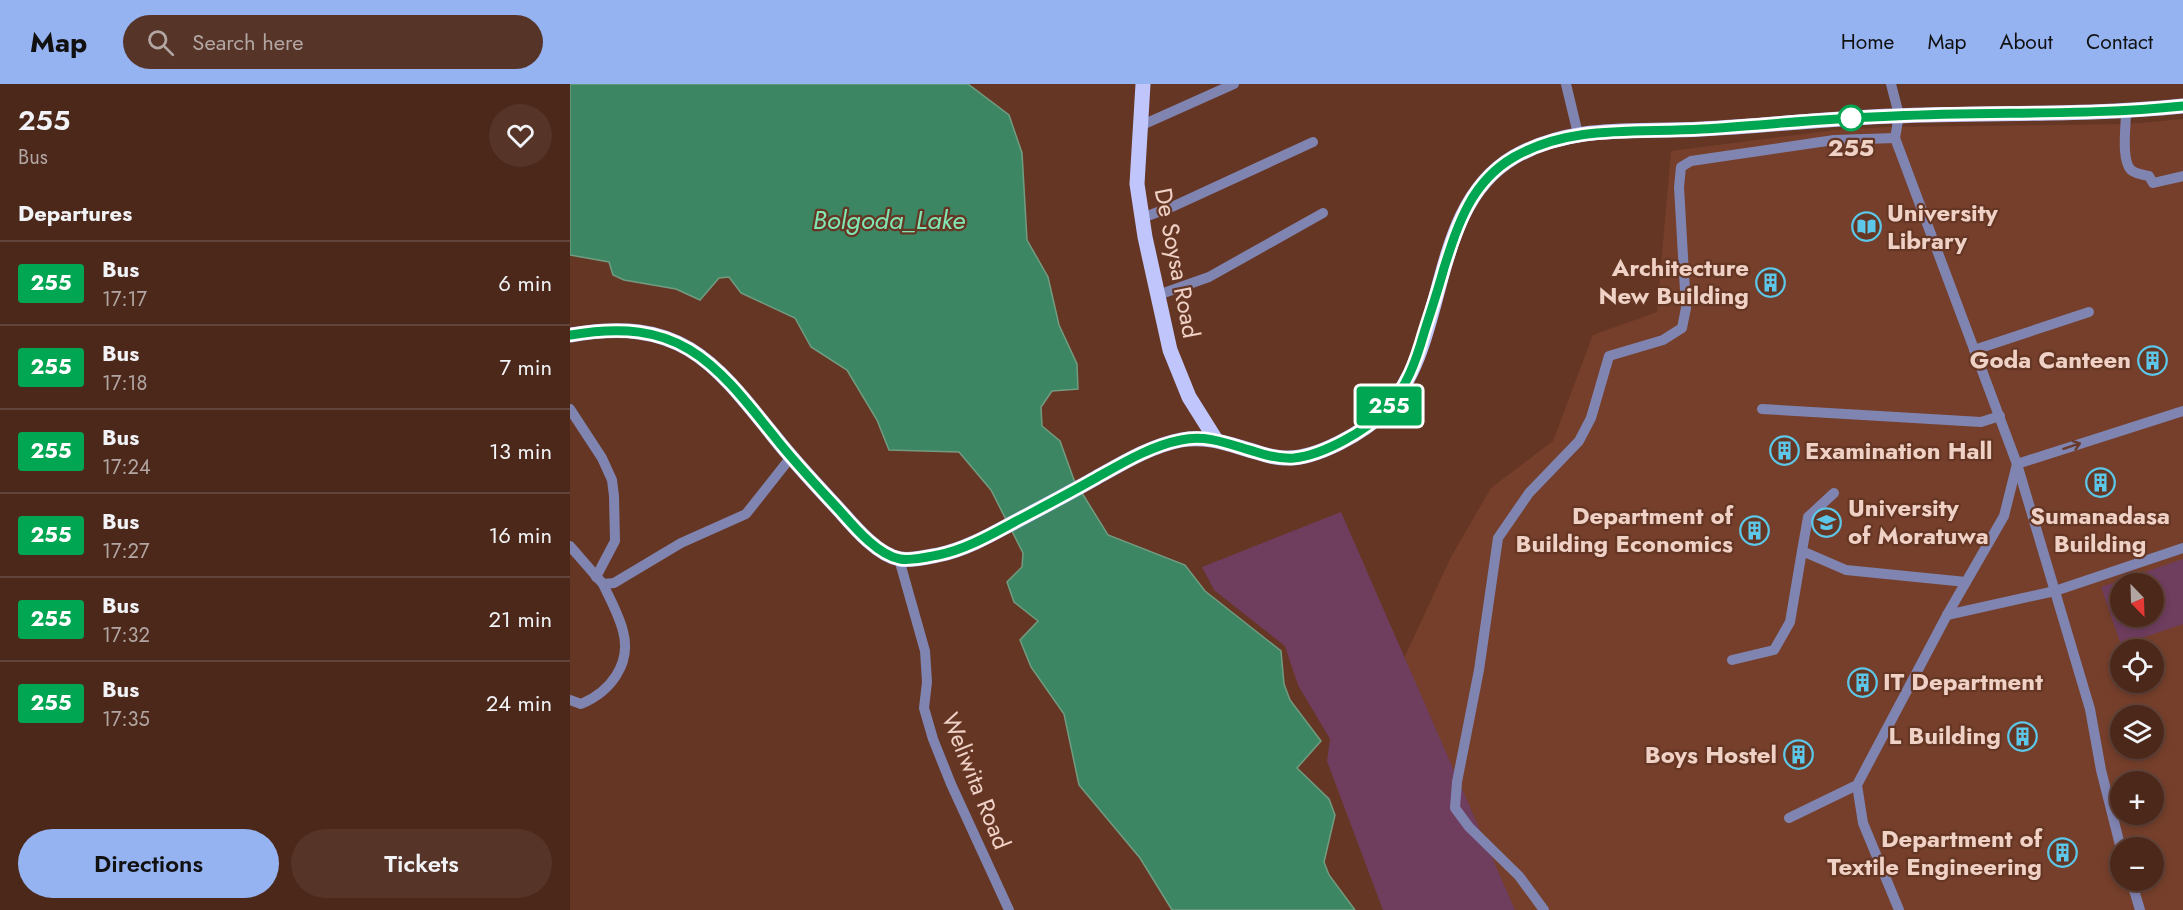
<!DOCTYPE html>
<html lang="en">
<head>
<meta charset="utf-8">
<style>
  :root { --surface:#4c281b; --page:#563428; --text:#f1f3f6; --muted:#b2a6a3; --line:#63443a; --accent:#95b2f1 }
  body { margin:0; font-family:Jost,sans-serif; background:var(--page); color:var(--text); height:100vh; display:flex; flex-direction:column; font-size:22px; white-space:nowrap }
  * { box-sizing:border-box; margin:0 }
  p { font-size:20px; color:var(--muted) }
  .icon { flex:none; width:33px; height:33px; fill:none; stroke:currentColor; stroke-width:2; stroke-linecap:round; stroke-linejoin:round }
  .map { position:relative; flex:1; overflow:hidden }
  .panel { display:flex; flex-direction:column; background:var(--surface); width:570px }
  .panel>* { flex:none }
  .badge { padding:0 12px; border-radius:4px; font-size:21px; line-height:39px }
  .needle { width:39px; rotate:157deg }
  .controls { position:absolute; left:1540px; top:489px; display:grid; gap:12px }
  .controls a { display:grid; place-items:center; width:54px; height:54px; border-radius:50%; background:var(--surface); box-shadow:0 3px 9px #0003,0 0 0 2px var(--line); font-size:30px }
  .map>.badge { position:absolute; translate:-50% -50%; box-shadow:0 0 0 3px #fff }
  h2 { padding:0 18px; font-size:22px; line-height:54px }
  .round { display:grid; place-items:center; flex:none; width:63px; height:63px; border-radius:32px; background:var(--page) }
  .summary { display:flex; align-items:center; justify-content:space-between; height:102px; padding:0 18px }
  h1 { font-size:28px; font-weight:600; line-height:45px }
  .button { display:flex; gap:12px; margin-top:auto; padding:12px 18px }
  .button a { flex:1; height:69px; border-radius:36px; background:var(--accent); color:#111; font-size:24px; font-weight:600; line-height:69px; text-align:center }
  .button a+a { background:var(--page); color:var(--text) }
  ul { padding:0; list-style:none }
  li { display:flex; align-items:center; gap:18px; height:84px; padding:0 18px; border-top:2px solid var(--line) }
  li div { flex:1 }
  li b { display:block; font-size:22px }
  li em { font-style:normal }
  li .badge { min-width:66px; font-weight:700; text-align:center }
  header { display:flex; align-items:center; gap:36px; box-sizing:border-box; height:84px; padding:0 30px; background:var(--accent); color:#111 }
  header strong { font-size:28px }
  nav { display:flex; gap:33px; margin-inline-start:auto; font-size:21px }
  .search { width:420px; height:54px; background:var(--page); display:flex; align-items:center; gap:15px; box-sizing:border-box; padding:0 21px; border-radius:33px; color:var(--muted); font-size:22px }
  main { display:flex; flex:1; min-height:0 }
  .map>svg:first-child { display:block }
</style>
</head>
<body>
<header>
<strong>Map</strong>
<div class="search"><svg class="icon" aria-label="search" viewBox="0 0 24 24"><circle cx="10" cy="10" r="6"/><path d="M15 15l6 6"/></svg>Search here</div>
<nav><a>Home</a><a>Map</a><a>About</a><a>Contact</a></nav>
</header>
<main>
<section class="panel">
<div class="summary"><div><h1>255</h1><p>Bus</p></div><a class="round"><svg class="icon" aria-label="heart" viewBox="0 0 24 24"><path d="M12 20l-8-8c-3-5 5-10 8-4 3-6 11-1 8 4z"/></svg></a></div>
<h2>Departures</h2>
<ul>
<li><span class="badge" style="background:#00a651;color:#fff">255</span><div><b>Bus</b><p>17:17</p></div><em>6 min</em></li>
<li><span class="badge" style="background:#00a651;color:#fff">255</span><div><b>Bus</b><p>17:18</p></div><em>7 min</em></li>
<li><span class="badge" style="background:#00a651;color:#fff">255</span><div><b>Bus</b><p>17:24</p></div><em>13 min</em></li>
<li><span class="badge" style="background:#00a651;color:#fff">255</span><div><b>Bus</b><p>17:27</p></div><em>16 min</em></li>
<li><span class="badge" style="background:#00a651;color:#fff">255</span><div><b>Bus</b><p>17:32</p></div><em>21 min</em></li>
<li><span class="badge" style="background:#00a651;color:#fff">255</span><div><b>Bus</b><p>17:35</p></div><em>24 min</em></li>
</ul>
<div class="button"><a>Directions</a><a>Tickets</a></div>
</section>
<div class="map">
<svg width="1613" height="826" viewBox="0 0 1613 826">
  <rect width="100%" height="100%" fill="#663624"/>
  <!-- built -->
  <path fill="#753f2b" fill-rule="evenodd" d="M1613,35V826H861L792,665L881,473L921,404L983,357L1023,251L1087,228L1101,67L1265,46L1319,43L1558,40ZM1551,500H1584V532H1551ZM1551,566H1584V598H1551ZM1551,632H1584V664H1551ZM1551,698H1584V730H1551ZM1551,764H1584V796H1551Z"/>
  <!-- green -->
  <g fill="#6f3d5e" fill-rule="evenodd">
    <path d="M771,428L945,826H813L757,677L760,655L728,601L715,562L644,506L632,483Z"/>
    <path d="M1613,475V540L1551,561L1531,503ZM1551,500H1584V532H1551Z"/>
  </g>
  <!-- water -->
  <path fill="#3d8663" stroke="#729c81" stroke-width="1.5" d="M0,0H398L439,31L452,69L457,156L478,193L489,241L507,280L508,305L482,307L471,323L472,342L490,357L504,396L538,451L615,481L635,507L711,567L714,600L720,616L751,657L727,684L759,715L765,731L754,778L759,791L785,826H602L570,774L509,701L494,630L461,583L450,556L468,537L444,518L437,498L452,483L453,469L421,406L389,368L319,366L307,336L277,286L241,263L225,234L171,209L159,193L149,194L130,216L106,205L54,196L43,191L39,178L0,171Z"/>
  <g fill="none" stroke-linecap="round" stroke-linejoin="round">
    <!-- minor -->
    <g stroke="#8084b1" stroke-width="10">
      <path d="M996,0L1008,50"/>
      <path d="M1321,0L1329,31L1325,54L1447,380L1520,625L1531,686L1551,765"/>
      <path d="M1556,28C1556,42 1551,76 1561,86C1566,90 1573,91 1579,92L1583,99L1613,92"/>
      <path d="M570,42L664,0"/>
      <path d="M572,134L604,122L743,58"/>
      <path d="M588,211L639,193L753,129"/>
      <path d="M1404,266L1519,228"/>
      <path d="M0,325L32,374L42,396L44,412L45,457L26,493"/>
      <path d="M1192,325L1411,338L1430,332"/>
      <path d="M1264,409L1238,433L1232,467L1276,486L1396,498"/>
      <path d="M0,462L33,500L44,499L111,459L176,430L221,373"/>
      <path d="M329,475L355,567L357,598L354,624L363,655L381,700L439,826"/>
      <path d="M1377,531L1485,507L1613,464"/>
      <path d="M1162,576L1204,566L1220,538L1232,467"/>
      <path d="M0,616L11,620C40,608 62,580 53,547C49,531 40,515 33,500"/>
      <path d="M1219,734L1287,701"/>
      <path d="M1561,796L1570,826"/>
      <path d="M974,826L949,792L899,743L885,724L887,698L909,586L928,454L959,409L1009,357L1021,334L1039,272L1093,256L1112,244L1116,224L1109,103L1111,83L1121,77L1264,56L1325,54"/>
      <path d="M1329,826L1293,739L1287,701L1377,531L1434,432L1447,380L1613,327"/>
    </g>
    <!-- major -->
    <g stroke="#c0c5fc" stroke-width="15">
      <path d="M573,0L567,100L575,153L600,266L619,313L646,356"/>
      <path d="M0,251C111,232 143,276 207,356C227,381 249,404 271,428C285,444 308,471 330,475C341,477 358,473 368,471C393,466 417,453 439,441C467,426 496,411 524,395C551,380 580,362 611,356C638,351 661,361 686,368C695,371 705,374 714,374C746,376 795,348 816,326C880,257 857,124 944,73C1004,39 1067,49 1132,45C1196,42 1260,34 1324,32C1421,28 1517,32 1613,22"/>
    </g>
  </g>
  <!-- one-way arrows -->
  <defs><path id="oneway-shaft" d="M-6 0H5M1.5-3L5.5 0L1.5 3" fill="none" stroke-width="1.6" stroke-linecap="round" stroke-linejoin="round" transform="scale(1.5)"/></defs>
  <use stroke="#673a2b" href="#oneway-shaft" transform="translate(1502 362) rotate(-18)"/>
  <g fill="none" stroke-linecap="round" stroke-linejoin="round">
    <defs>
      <path id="line" d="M0,251C111,232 144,277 207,356C227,381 249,404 271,428C285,444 308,471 330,475C341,477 358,473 368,471C393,466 417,453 439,441C467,426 496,411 524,395C551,380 580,362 611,356C637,350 661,361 686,368C698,372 711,375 724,374C753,371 796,347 816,326C837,303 846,277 854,249C861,227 868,206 874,184C888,140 901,98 944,73C1002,40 1068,49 1132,45C1196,41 1260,34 1324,32C1421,27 1517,32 1613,22"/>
    </defs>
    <!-- line casing -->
    <use href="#line" stroke="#fff" stroke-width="14"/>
    <!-- line -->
    <use href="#line" stroke="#00a651" stroke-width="9"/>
  </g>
  <!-- icons -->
  <defs>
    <symbol id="library-ring" viewBox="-11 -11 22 22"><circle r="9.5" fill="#663624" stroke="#5cc7e8" stroke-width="1.5"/><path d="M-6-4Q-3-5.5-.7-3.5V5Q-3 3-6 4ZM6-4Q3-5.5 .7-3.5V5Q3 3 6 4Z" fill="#5cc7e8"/></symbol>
    <symbol id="building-ring" viewBox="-11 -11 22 22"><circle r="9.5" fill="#663624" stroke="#5cc7e8" stroke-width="1.5"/><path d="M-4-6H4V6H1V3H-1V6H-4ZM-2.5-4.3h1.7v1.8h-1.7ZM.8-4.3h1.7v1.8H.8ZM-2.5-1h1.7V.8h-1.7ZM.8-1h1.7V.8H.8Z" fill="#5cc7e8"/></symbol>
    <symbol id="university-ring" viewBox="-11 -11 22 22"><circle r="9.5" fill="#663624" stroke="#5cc7e8" stroke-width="1.5"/><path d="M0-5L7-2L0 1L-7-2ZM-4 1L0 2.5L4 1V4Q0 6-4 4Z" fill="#5cc7e8"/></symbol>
  </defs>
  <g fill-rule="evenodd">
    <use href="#library-ring" x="1280" y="126" width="33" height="33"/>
    <use href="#building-ring" x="1184" y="182" width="33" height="33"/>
    <use href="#building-ring" x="1566" y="260" width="33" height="33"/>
    <use href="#building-ring" x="1198" y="350" width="33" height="33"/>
    <use href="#building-ring" x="1514" y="382" width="33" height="33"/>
    <use href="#university-ring" x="1240" y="422" width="33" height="33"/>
    <use href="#building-ring" x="1168" y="430" width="33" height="33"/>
    <use href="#building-ring" x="1276" y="582" width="33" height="33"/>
    <use href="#building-ring" x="1436" y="636" width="33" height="33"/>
    <use href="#building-ring" x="1212" y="654" width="33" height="33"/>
    <use href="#building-ring" x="1476" y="752" width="33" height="33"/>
  </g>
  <!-- markers -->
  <circle fill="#fff" stroke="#00a651" stroke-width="3" cx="1281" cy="34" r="12"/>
  <g text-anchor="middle" stroke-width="4.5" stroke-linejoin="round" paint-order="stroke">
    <!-- stop labels -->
    <g font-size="24" font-weight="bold" fill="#efd1c6" stroke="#663624">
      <text x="1281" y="72">255</text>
    </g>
    <!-- poi labels -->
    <g font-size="24" font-weight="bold" fill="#efd1c6" stroke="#663624" text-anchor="end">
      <text x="1317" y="137" text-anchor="start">University<tspan x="1317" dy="28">Library</tspan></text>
      <text x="1179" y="192">Architecture<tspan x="1179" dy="28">New Building</tspan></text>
      <text x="1561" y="284">Goda Canteen</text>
      <text x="1235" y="375" text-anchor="start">Examination Hall</text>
      <text x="1278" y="432" text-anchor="start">University<tspan x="1278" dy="28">of Moratuwa</tspan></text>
      <text x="1163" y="440">Department of<tspan x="1163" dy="28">Building Economics</tspan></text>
      <text x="1530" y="440" text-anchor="middle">Sumanadasa<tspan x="1530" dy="28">Building</tspan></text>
      <text x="1313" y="606" text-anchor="start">IT Department</text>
      <text x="1431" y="660">L Building</text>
      <text x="1207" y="679">Boys Hostel</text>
      <text x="1472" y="763">Department of<tspan x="1472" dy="28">Textile Engineering</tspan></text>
    </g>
    <!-- street labels -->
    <g font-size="24" fill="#efd1c6" stroke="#663624">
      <text transform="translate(607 179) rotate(79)" y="8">De Soysa Road</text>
      <text transform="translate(406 697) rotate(68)" y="8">Weliwita Road</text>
    </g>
    <!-- water labels -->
    <g font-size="26" font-style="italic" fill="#80e7b4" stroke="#663624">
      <text x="319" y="145">Bolgoda_Lake</text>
    </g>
  </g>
</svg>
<div class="controls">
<a><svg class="needle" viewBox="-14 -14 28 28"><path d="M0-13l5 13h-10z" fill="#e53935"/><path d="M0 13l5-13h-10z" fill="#b2a6a3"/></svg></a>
<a><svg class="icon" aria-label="locate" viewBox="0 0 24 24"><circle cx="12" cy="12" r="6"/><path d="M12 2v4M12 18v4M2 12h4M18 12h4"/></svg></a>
<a><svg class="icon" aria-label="layers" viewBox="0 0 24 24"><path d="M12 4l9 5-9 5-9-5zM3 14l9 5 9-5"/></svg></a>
<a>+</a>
<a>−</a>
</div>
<b class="badge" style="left:819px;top:322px;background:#00a651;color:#fff">255</b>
</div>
</main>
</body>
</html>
